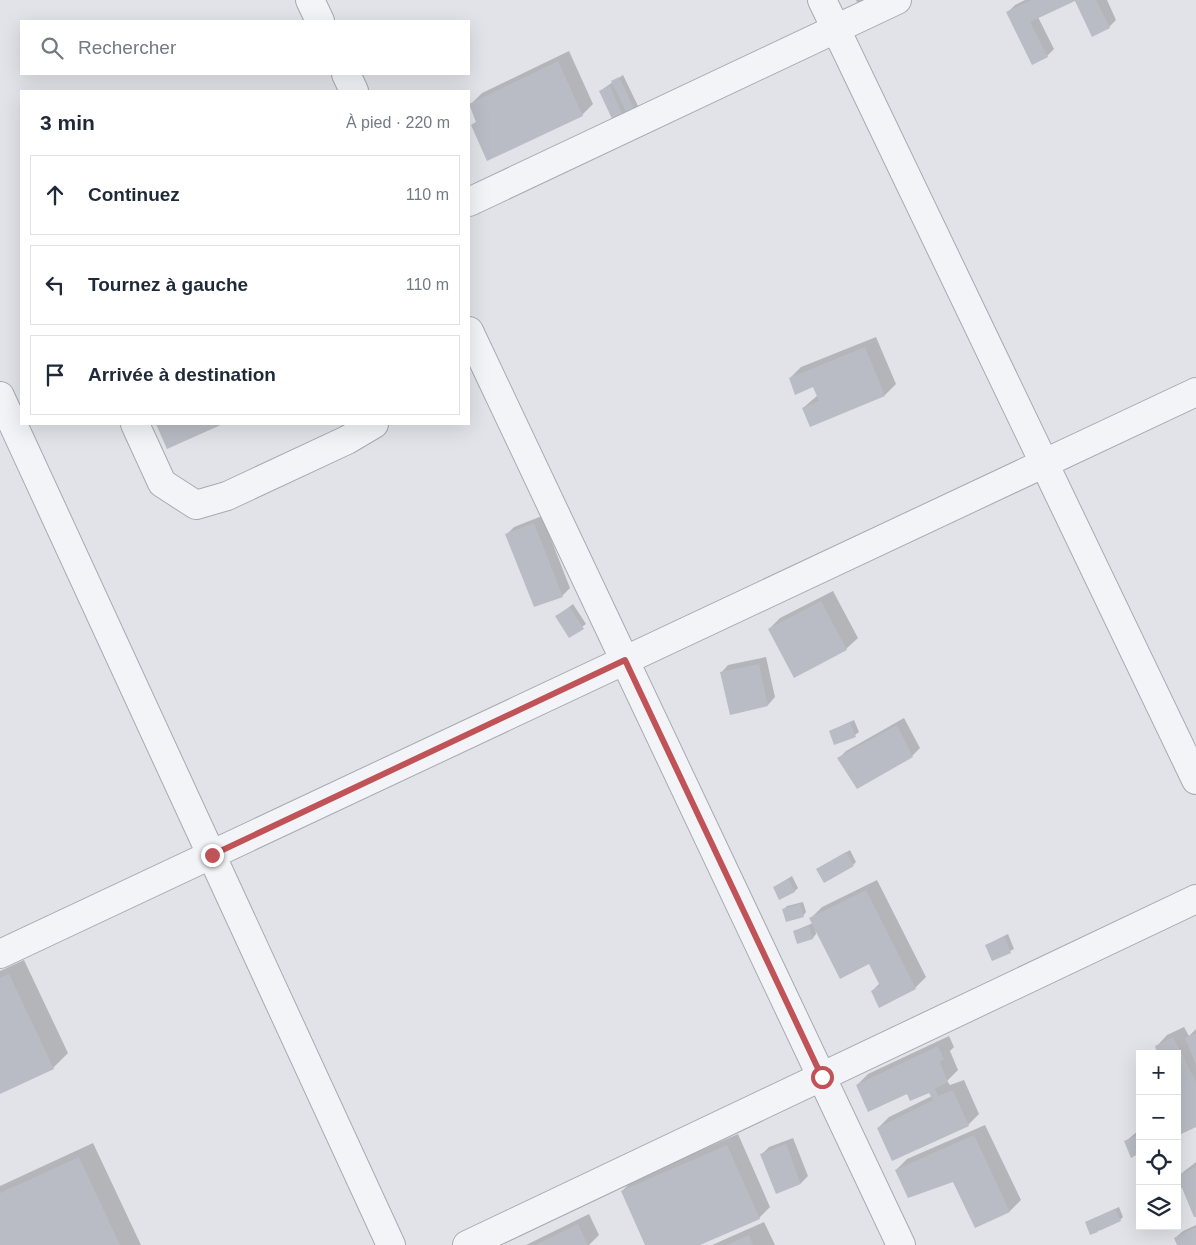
<!DOCTYPE html>
<html lang="fr">
<meta charset="utf-8">
<style>
:root{--surface:#fff;--page:#f2f2f3;--text:#1f2937;--muted:#747a83;--line:#e0e1e3}
body{margin:0;font-family:Helvetica,sans-serif;background:var(--page);color:var(--text)}
.controls{position:absolute;right:15px;bottom:15px;display:grid;overflow:hidden;border-radius:0px;box-shadow:0 5px 20px #0002}
.controls button{width:45px;height:45px;display:grid;place-items:center;padding:0;border:0;border-bottom:1px solid var(--line);background:var(--surface);color:var(--text);font:25px sans-serif}
.stop{position:absolute;width:15px;height:15px;margin:-11px;border:4px solid #c05357;border-radius:50%;background:#fff}
.stop.end{background:#c05357;border-color:#fff;box-shadow:0 1px 5px #0008}
.list{margin:0;padding:0;list-style:none}
h2{display:flex;justify-content:space-between;align-items:center;height:65px;margin:0;padding:0 20px;font-size:21px}
h2 small{font-size:16px;font-weight:400;color:var(--muted)}
.list li{display:grid;grid-template-columns:32px 1fr auto;gap:15px;align-items:center;box-sizing:border-box;height:80px;margin:0 10px 10px;padding:0 10px;border:1px solid var(--line);border-radius:0px}
.list b{display:block;font-size:19px;white-space:nowrap}
.list em{font-size:16px;font-style:normal;color:var(--muted)}
.icon{flex:none;width:28px;height:28px;fill:none;stroke:currentColor;stroke-width:2;stroke-linecap:round;stroke-linejoin:round}
.map{position:relative;flex:none;width:1196px;height:1245px;overflow:hidden}
.search{position:absolute;background:var(--surface);box-shadow:0 5px 20px #0002;left:20px;top:20px;width:450px;height:55px;display:flex;align-items:center;gap:12px;box-sizing:border-box;padding:0 18px;border-radius:0px;color:var(--muted);font-size:19px}
.panel{position:absolute;background:var(--surface);box-shadow:0 5px 20px #0002;left:20px;top:90px;width:450px;height:335px;border-radius:0px}
.map>svg:first-child{display:block}
.shadow{fill:#0003}
.building{fill:#b9bcc4}
.lines{fill:none;stroke-linecap:round;stroke-linejoin:round}
.minor-casing{stroke:#a7aab2;stroke-width:30}
.minor{stroke:#f3f4f7;stroke-width:28}
.route{stroke:#c05357;stroke-width:6}
</style>
<div class="map">
<svg width="1196" height="1245" viewBox="0 0 1196 1245">
<rect width="100%" height="100%" fill="#e1e3e8"/>
<path class="shadow" d="M856,0h21l-17,8z
M1025,0h49l-36,17 16,32 -7,7 -39,-44 7,-7z
M1075,0h32l9,20 -7,7z
M569,51l24,53 -11,11 -109,10 4,-4 -6,-17 11,-11z
M623,75l16,33 -15,9 -24,-26z
M876,337l20,47 -11,11 -82,13 15,-13 -4,-9 -24,-8 11,-11z
M157,424h63l-52,23z
M542,516l28,72 -8,8 -55,-62 7,-7z
M833,591l25,47 -12,11 -77,-20 11,-11z
M573,604l13,20 -17,12 -12,-20z
M766,657l9,40 -7,8 -47,-32 7,-8z
M904,718l16,30 -8,8 -73,2 7,-7z
M854,720l5,12 -4,3 -25,-4z
M850,850l6,12 -3,3 -35,4z
M792,876l6,12 -3,3 -21,-4z
M877,880l49,97 -11,11 -43,3 8,-8 -10,-20 -55,-37 1,8 -3,4 -19,-7 19,-8 -2,-5 11,-11z
M803,902l3,10 -3,4 -20,-6 4,-4z
M1008,934l6,15 -22,11 -6,-15z
M24,960l44,93 -15,15 -53,25v-122z
M1184,1027l5,9 7,-7v96l-19,-71 -21,-7 11,-12z
M949,1036l5,11 -4,4 8,19 -11,11 3,4 14,-5 15,34 -11,11 -90,3 11,-11 43,-21 -2,-4h-23l-50,-7 11,-11z
M985,1125l36,75 -11,11 -35,15 -22,-45 -57,-11 11,-11z
M1140,1129v23l-15,-10z
M738,1134l32,73 -11,11 -62,27h-51l-24,-54 11,-11z
M793,1138l15,38 -7,7 -24,9 -15,-38 7,-7z
M93,1143l48,102h-141v-59z
M1196,1162v53l-13,-28 -6,4 1,-15z
M1119,1207l4,10 -3,3 -23,11 -11,-9z
M589,1214l10,21 -10,10h-63z
M764,1222l11,23h-63z
M1196,1225v20h-18l-3,-7 8,-7z"/>
<path class="building" d="M1031,0h65l14,28 -18,9 -17,-36 -45,21 18,35 -16,8 -26,-53z
M558,61l25,55 -96,45 -16,-36 5,-3 -7,-18z
M619,77l17,35 -8,4 -17,-35z
M610,86l14,32 -10,5 -15,-32z
M865,347l20,49 -75,31 -8,-19 17,-7 -6,-14 -18,8 -6,-17z
M156,424h67l-56,25z
M534,523l29,74 -29,10 -29,-73z
M821,601l26,49 -53,28 -26,-49z
M570,607l14,22 -15,9 -14,-22z
M759,664l9,42 -38,9 -10,-43z
M850,722l6,15 -22,8 -5,-14z
M897,725l16,32 -56,32 -20,-31z
M846,852l8,14 -30,17 -8,-14z
M789,879l6,13 -16,8 -6,-13z
M866,890l50,99 -37,19 -8,-17 9,-5 -11,-22 -29,15 -31,-61z
M800,904l4,13 -18,5 -4,-13z
M809,926l4,13 -16,5 -4,-13z
M1005,937l6,16 -19,8 -7,-16z
M9,974l45,95 -54,25v-116z
M1196,1033v32l-11,-27z
M1173,1037l23,45v45l-19,9v-82h-20l-2,-8z
M938,1046l6,13 -4,3 8,20 -13,7 3,7 15,-6 16,36 -77,35 -15,-33 56,-28 -4,-7 -19,8 -3,-7 -39,18 -12,-27z
M1140,1134v19l-9,5 -7,-17z
M974,1135l36,77 -35,16 -22,-46 -45,16 -13,-28z
M786,1144l15,40 -25,10 -16,-40z
M727,1145l33,74 -60,26h-55l-24,-54z
M79,1157l41,88h-120v-52z
M1196,1167v50h-2l-17,-41z
M1115,1209l6,12 -22,10 -4,-8 3,9 -8,3 -5,-13z
M578,1224l10,21h-53z
M1196,1227v18h-19l-3,-7z
M749,1235l4,10h-26z"/>
<g class="lines">
<g class="minor-casing">
<path id="minor" d="M310,0l10,21
M822,0l374,780
M346,74l8,17
M469,202l428,-202
M469,331l432,914
M0,396l391,849
M135,424l27,59 34,22 31,-9 120,-56 27,-16
M0,954l1196,-562
M467,1245l729,-346"/>
</g>
<use href="#minor" class="minor"/>
</g>
<g class="lines">
<path class="route" d="M212,855l413,-195 197,417"/>
</g>
</svg>
<div class="controls">
<button>+</button>
<button>−</button>
<button><svg class="icon" aria-label="locate" viewBox="0 0 24 24"><circle cx="12" cy="12" r="6"/><path d="M12 2v4M12 18v4M2 12h4M18 12h4"/></svg></button>
<button><svg class="icon" aria-label="layers" viewBox="0 0 24 24"><path d="M12 4l9 5-9 5-9-5zM3 14l9 5 9-5"/></svg></button>
</div>
<div class="stop" style="left:822px;top:1077px"></div>
<div class="stop end" style="left:212px;top:855px"></div>
<div class="search"><svg class="icon" aria-label="search" viewBox="0 0 24 24"><circle cx="10" cy="10" r="6"/><path d="M15 15l6 6"/></svg>Rechercher</div>
<section class="panel">
<h2>3 min<small>À pied · 220 m</small></h2>
<ul class="list">
<li><svg class="icon" aria-label="ahead" viewBox="0 0 24 24"><path d="M12 20V5M6 11l6-6 6 6"/></svg><div><b>Continuez</b></div><em>110 m</em></li>
<li><svg class="icon" aria-label="left" viewBox="0 0 24 24"><path d="M17 20v-9H6M10 6l-5 5 5 5"/></svg><div><b>Tournez à gauche</b></div><em>110 m</em></li>
<li><svg class="icon" aria-label="arrive" viewBox="0 0 24 24"><path d="M6 21V4h12l-3 4 3 4H6"/></svg><div><b>Arrivée à destination</b></div></li>
</ul>
</section>
</div>
